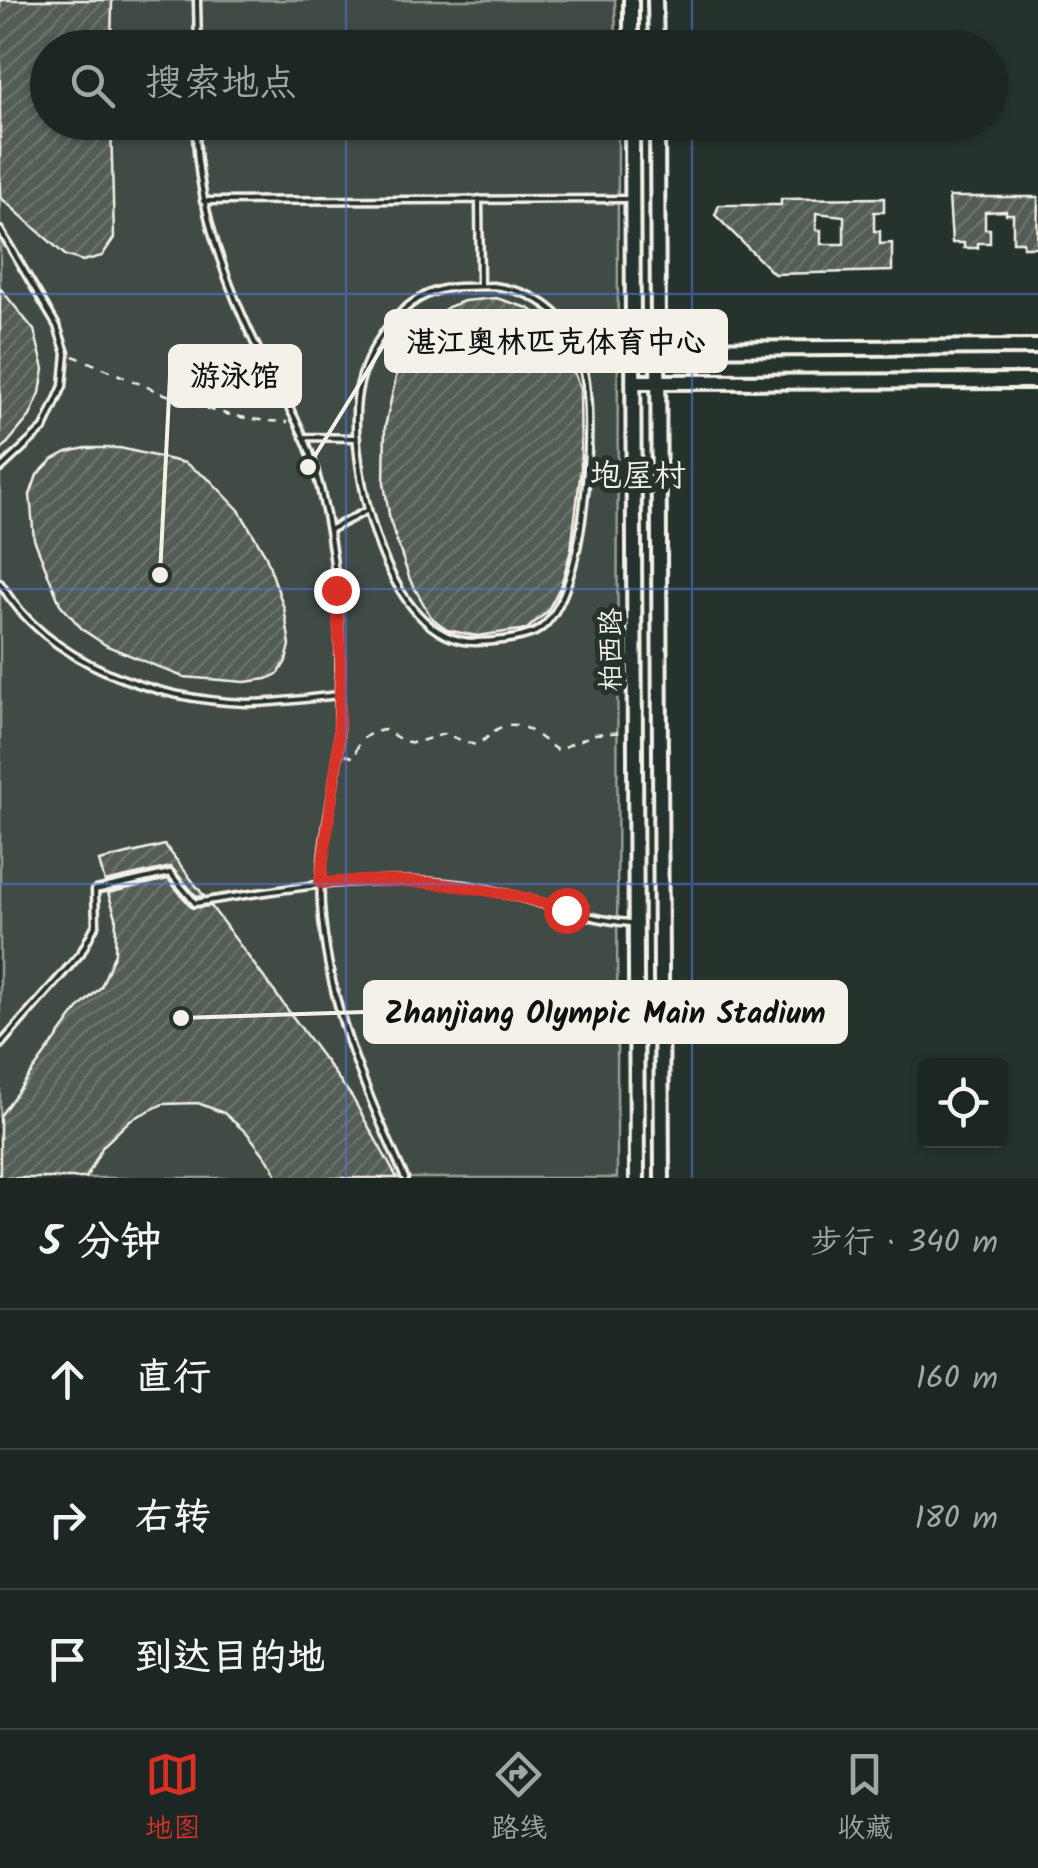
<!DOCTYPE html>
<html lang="zh">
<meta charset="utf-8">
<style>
:root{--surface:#1c2622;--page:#252e2a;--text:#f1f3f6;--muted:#a0a5a5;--line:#3a4340;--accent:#d93025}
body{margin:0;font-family:Kalam,"LXGW WenKai TC",sans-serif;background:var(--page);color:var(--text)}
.controls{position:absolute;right:30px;bottom:30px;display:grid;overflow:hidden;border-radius:10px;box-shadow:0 2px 8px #0004}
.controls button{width:90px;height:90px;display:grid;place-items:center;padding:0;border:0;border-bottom:2px solid var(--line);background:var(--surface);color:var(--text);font:50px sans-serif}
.stop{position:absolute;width:30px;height:30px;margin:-22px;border:8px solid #d93025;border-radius:50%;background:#fff}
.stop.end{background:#d93025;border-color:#fff;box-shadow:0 2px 10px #0008}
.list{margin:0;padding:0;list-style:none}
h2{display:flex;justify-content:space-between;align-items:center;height:130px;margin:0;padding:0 40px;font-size:42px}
h2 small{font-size:32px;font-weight:400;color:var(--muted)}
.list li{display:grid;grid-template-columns:65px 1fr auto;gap:30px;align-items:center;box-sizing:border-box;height:140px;padding:0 40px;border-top:2px solid var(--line)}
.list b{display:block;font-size:38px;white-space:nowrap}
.list em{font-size:32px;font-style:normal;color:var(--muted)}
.icon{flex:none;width:55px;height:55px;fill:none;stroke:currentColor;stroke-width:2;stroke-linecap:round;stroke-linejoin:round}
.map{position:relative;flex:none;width:1038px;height:1178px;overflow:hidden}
.search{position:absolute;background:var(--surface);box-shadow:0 2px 8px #0004;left:30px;right:30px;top:30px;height:110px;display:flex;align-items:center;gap:25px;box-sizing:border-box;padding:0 35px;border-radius:55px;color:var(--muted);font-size:38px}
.sheet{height:550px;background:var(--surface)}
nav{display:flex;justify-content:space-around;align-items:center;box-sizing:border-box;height:140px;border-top:2px solid var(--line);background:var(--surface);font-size:28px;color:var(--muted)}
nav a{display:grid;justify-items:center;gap:5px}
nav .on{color:var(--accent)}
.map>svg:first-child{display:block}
.garden{fill:#414b45;stroke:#9a9e96;stroke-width:2.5}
.building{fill:url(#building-hatch);stroke:#f4f1e8;stroke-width:2.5;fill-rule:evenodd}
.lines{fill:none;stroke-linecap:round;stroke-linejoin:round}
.lane-casing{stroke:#f4f1e8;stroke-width:11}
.secondary-casing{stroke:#f4f1e8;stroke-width:20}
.path{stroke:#f4f1e8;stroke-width:2.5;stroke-dasharray:8 8;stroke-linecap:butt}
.lane{stroke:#26332d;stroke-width:4}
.secondary{stroke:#26332d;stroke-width:12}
.route{stroke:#d93025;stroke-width:12}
.grid{fill:none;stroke:#5377dc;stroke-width:2.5;stroke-opacity:0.55}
.labels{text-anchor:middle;stroke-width:10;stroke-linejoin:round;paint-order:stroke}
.street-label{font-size:28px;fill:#f4f1e8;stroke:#26332d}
.quarter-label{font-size:32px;fill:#f4f1e8;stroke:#26332d}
.leader{fill:none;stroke:#f4f1e8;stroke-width:4}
.callout-dot{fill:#f4f1e8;stroke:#26332d;stroke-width:4}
.callout{fill:#f4f1e8;stroke:#f4f1e8;stroke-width:4}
.callout-label{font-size:30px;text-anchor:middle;font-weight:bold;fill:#111}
</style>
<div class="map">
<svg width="1038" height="1178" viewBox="0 0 1038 1178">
<defs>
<pattern id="building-hatch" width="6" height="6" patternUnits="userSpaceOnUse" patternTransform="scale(2.5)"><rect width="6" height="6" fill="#525c55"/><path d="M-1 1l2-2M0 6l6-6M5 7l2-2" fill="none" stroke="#6c746d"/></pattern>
</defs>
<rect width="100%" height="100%" fill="#26332d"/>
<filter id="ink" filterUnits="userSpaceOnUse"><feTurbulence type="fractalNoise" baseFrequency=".01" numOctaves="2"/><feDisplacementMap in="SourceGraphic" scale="20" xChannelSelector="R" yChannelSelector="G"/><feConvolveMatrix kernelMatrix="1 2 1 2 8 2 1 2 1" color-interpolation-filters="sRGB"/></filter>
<g filter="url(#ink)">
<path class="garden" d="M0,0h615l1,47 -568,1v74l570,1 -1,1055h-617z"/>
<path class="building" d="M0,0h112l-1,48h-63v74h63l3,116 -12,18 -19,5 -17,-5 -66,-59z
M949,197h89l-1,50h-14v-5h-10v-28h-7v-3l-21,1v17h5v14h-12v5h-14v-5h-12z
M884,198v14h-10v19h6v13l12,-1v28l-118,3 -59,-59 4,-10h62v-6zM816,213l28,3v28h-23v-14h-5z
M0,288l34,42 10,39 -4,24 -10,23 -30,36z
M496,298l32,10 18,12 13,17 21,51 1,81 -10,81 -10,35 -14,27 -20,17 -50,7 -30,-6 -16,-13 -21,-37 -20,-59 -6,-38 1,-56 15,-68 12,-25 36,-27 16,-6z
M86,448h34l65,15 25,17 29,30 27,46 18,52 6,37 -4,16 -7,12 -12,6 -22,3 -62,-5 -76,-31 -24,-16 -23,-26 -26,-65 -4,-44 7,-20 15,-15 15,-8z
M165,845l39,51 -7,1 -26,-30 -66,15 -6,-21z
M168,879l24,29 19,-2 141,191 45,81h-119l-6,-13 -24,-31 -24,-21 -26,-10 -35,1 -33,16 -27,26 -17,32h-86v-62l78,-107 23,-22 14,-34 1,-36 -8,-24z"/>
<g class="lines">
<g class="lane-casing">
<path id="lane" d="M197,0l1,48
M196,122c-1,82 31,166 67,238 17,33 40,67 50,102 22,75 29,155 26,232 -1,20 1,41 -1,61 -6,50 -20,99 -17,150 6,98 44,185 84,273
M479,199l1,85
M203,201l425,-2
M0,230l57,96 9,27 -3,33 -19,42 -44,41
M493,286c32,4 64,18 79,50 5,10 10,24 12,36 11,50 3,234 -49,260 -15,7 -43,10 -59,10 -90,1 -127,-173 -119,-243 5,-41 35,-92 76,-107 18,-7 40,-5 60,-6z
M303,437l54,1
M329,530l39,-20
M0,583c49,82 157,117 247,120 31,0 61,-5 92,-8
M0,1045l81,-92 15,-29 -1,-34 75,-17 25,30c91,-15 177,-30 269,-18 57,8 109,33 166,38"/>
</g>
<g class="secondary-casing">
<path id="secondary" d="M631,0v48
M655,0l1,48
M632,122l5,1056
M657,122l5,1056
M633,349l405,-2
M633,382l405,-1"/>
</g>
<path class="path" d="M73,356c73,28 133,64 215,66
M345,755l10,3c1,-18 13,-26 30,-28l18,11 11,2 30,-9 31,11c10,-4 13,-9 21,-15 24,-16 42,8 61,20l38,-16 30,-2"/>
<use href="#lane" class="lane"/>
<use href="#secondary" class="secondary"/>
</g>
</g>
<g class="lines" filter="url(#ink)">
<path class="route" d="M336,590l5,73 -3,90 -18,130c85,-7 165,1 246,27"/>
</g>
<path class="grid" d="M346,0v48M692,0v48M346,122v1056M692,122v1056M0,294h1038M0,589h1038M0,884h1038"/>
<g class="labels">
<g class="street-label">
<text transform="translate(610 650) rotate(-90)" y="10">柏西路</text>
</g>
<g class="quarter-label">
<text x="638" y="486">垉屋村</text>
</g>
</g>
<path class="leader" d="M308 467L386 341M160 575L170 376M181 1018L365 1012"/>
<g class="callout-dot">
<circle cx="308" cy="467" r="10"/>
<circle cx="160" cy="575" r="10"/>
<circle cx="181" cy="1018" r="10"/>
</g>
<g class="callout">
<rect x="386" y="311" width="340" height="60" rx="10"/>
<rect x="170" y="346" width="130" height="60" rx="10"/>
<rect x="365" y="982" width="481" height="60" rx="10"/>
</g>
<g class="callout-label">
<text x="556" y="352">湛江奥林匹克体育中心</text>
<text x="235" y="386">游泳馆</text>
<text x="605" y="1023">Zhanjiang Olympic Main Stadium</text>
</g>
</svg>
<div class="controls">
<button><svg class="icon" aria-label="locate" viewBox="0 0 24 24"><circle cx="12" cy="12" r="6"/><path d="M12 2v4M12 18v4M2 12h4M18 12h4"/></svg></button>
</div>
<div class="stop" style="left:566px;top:910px"></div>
<div class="stop end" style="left:336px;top:590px"></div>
<div class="search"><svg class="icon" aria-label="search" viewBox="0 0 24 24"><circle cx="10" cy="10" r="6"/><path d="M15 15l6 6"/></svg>搜索地点</div>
</div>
<section class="sheet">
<h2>5 分钟<small>步行 · 340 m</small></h2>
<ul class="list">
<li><svg class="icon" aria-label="ahead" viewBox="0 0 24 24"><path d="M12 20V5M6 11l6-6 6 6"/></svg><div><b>直行</b></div><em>160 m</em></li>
<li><svg class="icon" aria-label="right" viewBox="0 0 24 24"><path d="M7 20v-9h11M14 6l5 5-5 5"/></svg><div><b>右转</b></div><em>180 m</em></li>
<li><svg class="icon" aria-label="arrive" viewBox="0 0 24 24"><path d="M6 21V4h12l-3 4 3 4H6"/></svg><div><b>到达目的地</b></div></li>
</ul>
</section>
<nav>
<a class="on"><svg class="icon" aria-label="map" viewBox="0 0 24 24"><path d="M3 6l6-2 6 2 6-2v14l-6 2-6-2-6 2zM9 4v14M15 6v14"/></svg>地图</a>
<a><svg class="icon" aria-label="directions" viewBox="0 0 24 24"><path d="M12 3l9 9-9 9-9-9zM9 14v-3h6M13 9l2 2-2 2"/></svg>路线</a>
<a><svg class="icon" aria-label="saved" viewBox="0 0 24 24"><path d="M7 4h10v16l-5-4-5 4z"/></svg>收藏</a>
</nav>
